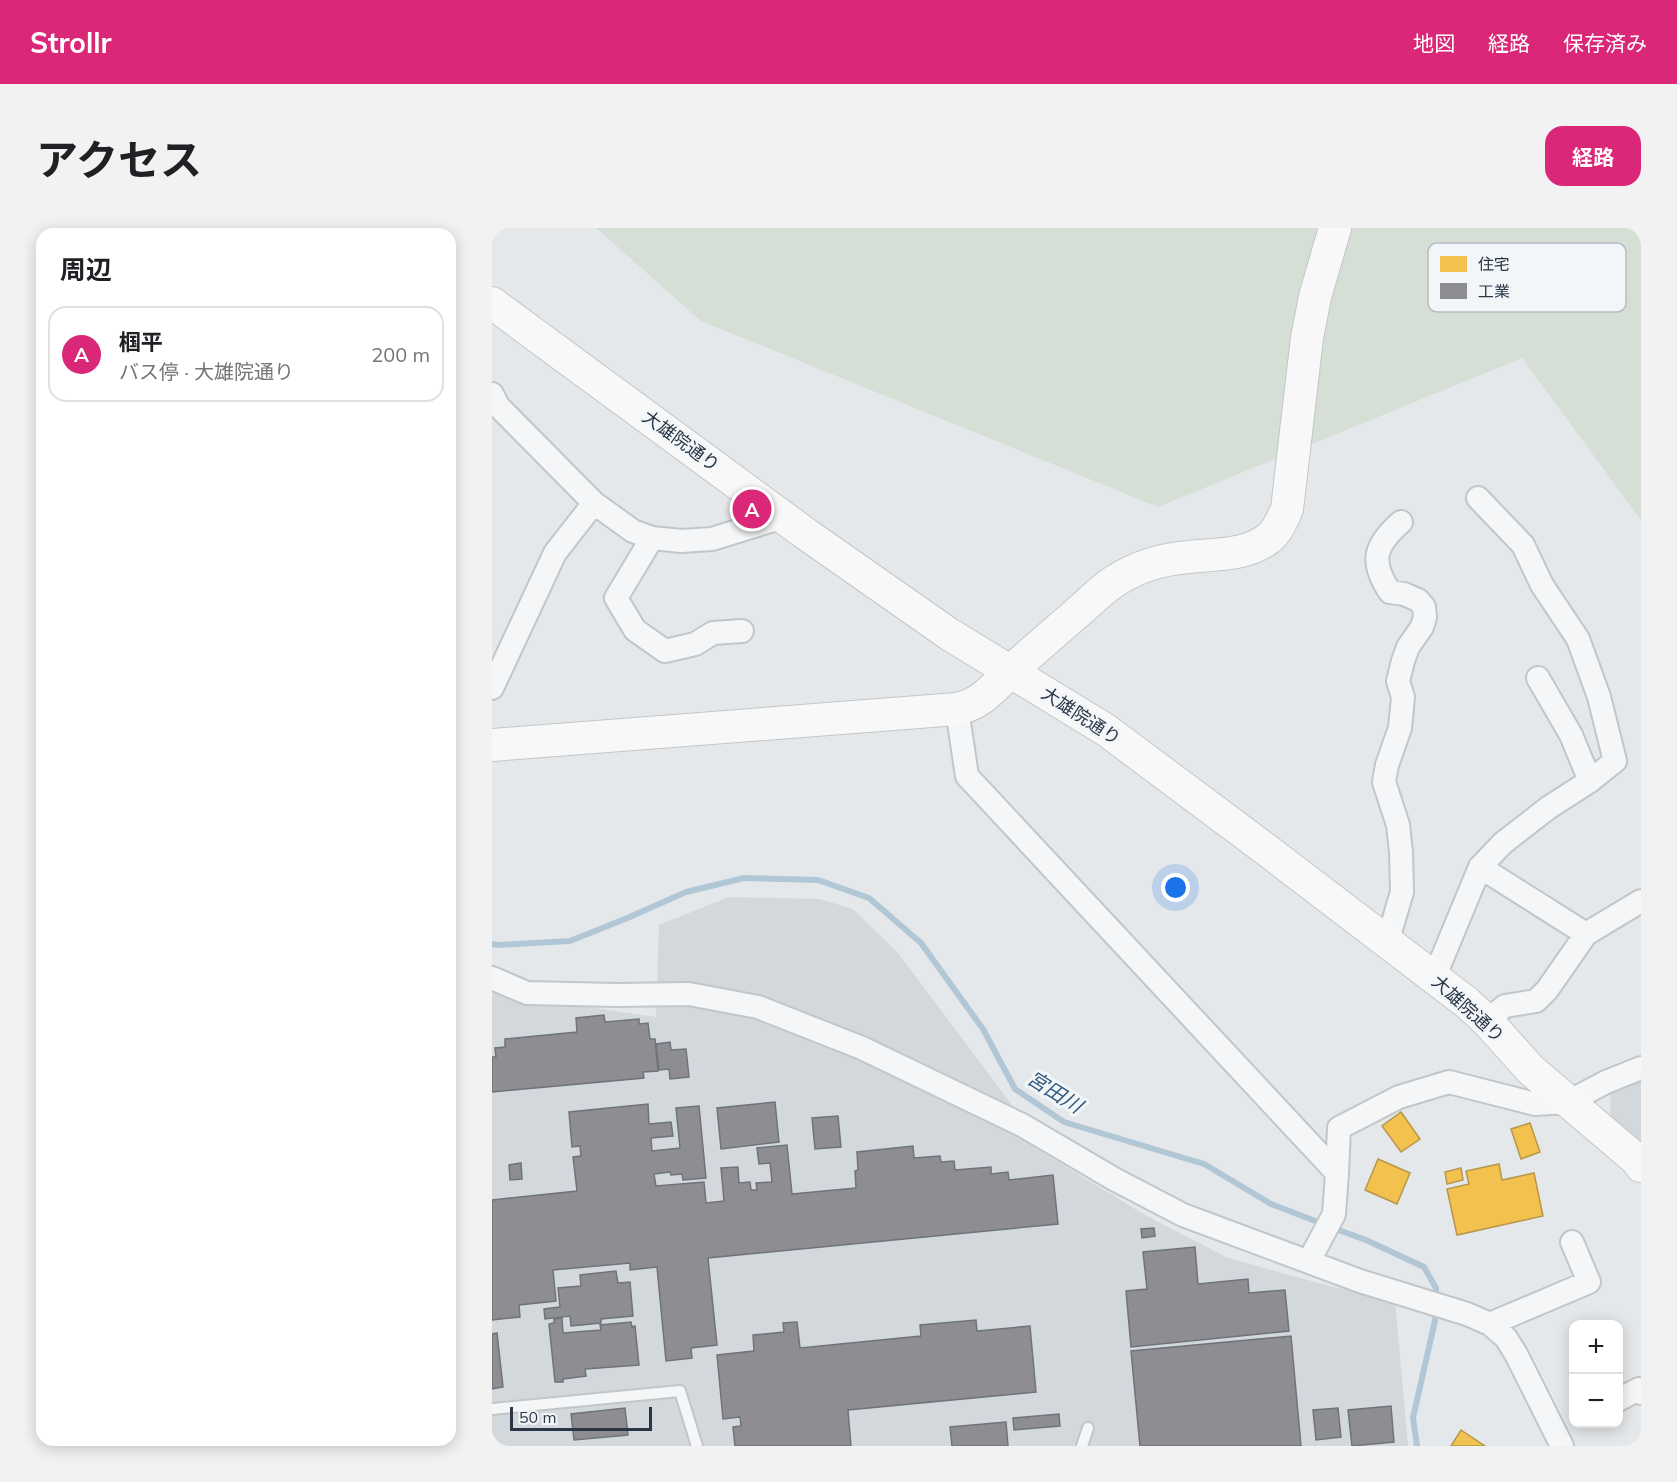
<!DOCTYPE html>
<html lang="ja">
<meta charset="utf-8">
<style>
:root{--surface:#fff;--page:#f2f2f2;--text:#202124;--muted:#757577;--line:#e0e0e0;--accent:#db2777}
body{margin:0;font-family:Mulish,"Noto Sans JP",sans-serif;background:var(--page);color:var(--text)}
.controls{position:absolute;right:18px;bottom:18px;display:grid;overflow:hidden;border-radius:12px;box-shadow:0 3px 15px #0003}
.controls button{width:54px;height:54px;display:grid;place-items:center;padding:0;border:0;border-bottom:2px solid var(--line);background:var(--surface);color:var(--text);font:30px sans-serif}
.scale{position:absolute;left:18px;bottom:15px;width:142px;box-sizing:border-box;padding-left:6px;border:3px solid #2a3646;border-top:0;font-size:16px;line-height:21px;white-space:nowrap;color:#2a3646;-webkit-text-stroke:4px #f3f6f9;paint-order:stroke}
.you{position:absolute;left:684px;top:660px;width:21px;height:21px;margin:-15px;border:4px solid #fff;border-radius:50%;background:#1a73e8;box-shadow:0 0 0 9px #1a73e833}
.badge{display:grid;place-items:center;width:39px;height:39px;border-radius:50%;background:var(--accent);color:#fff;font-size:20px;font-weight:700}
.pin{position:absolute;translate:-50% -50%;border:3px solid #fff;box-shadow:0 2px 6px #0006}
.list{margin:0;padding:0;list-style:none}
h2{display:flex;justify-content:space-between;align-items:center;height:78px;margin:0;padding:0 24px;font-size:26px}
h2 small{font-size:20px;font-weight:400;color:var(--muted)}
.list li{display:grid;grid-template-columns:39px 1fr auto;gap:18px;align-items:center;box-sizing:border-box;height:96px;margin:0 12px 12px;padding:0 12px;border:2px solid var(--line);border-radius:18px}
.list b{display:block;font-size:22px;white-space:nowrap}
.list p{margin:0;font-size:20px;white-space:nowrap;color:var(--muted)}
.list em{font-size:20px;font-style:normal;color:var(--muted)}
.map{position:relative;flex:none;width:1149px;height:1218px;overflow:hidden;border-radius:18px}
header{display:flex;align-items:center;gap:36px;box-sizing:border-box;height:84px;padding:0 30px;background:var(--accent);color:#fff}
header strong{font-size:28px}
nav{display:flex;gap:33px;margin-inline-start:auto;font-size:21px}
.intro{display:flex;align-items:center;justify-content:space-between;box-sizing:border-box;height:144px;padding:0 36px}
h1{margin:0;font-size:42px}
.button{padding:15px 27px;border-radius:18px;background:var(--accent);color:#fff;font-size:21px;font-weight:700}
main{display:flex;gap:36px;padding:0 36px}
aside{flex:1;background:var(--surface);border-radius:18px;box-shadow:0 3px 15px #0003}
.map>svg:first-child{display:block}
.built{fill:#d3d8dd}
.green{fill:#d6dfd5}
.homes{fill:#f2c14e;stroke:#b6974c;stroke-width:1.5}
.industry{fill:#8d8d92;stroke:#6f737b;stroke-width:1.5}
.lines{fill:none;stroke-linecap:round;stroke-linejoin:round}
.stream{stroke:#b2c7d6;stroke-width:6}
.lane-casing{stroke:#c3c6c8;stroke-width:14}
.street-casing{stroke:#c3c6c8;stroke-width:26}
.secondary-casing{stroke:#c3c6c8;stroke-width:34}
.lane{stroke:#f5f6f7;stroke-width:10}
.street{stroke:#f5f6f7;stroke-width:22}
.secondary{stroke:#f8f8f8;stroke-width:32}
.labels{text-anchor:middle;stroke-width:6;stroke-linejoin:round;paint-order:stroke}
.street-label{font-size:18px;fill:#2a3646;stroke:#f3f6f9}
.water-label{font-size:20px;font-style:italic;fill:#31597d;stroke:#f3f6f9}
.key{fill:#f3f6f9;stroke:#b7bcc3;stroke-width:1.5}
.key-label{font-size:16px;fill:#2a3646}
</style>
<header>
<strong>Strollr</strong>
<nav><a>地図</a><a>経路</a><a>保存済み</a></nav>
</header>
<div class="intro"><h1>アクセス</h1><a class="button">経路</a></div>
<main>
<aside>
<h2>周辺<small></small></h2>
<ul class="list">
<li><span class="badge">A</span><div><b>椢平</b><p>バス停 · 大雄院通り</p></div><em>200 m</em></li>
</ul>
</aside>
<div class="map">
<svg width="1149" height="1218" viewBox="0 0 1149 1218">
<rect width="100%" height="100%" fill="#e5e8ea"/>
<path class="built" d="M237,669l91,2 33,10 45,44 114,152 -8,24 141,86 83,43 105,29 62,13 13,146h-916v-453l164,24 3,-92z
M1149,852v71l-31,-31 1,-32z"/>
<path class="green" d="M104,0h1045v292l-119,-162 -364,149 -457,-186z"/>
<path class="homes" d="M909,884l19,27 -19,13 -19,-26z
M1038,895l10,29 -19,7 -10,-30z
M886,931l32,14 -13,31 -32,-14z
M1007,936l3,16 32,-7 9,43 -86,19 -10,-46 22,-5 -3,-13z
M969,940l2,12 -16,4 -2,-12z
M969,1202l24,16h-34z"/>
<path class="industry" d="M112,787l1,7 34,-3v5l9,-1 2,16h5l3,32 -15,1 1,6 -152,14v-35h4l-1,-9 10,-1v-8l72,-7 -1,-14z
M178,814l1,8 15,-1 3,28 -19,2 -1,-10 -10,1 -3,-26z
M283,874l4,40 -58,7 -4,-41z
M156,876l1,20 22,-2 2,14 -22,2 1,13 28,-3 -4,-40 23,-2 7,72 -23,2 -1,-6 -11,1 -1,-3 -16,2 2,12 48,-4 2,21 18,-2 -3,-33 17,-1 1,16 11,-1 1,8h6l-1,-7 16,-1 -2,-19 -11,1 -2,-16 30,-3 5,49 64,-6 -1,-17 3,-1 -1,-18 56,-6 1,12 26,-2 1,6 13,-1 1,9 36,-3v7l17,-2 1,8 44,-5 5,49 -350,34 9,87 -26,3 1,10 -26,3 -9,-94 -27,3v-7l-77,7 3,31 -37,4 1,12 -28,3v-120l85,-9 -4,-34 8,-1 -1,-10 -8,1 -3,-35z
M346,888l3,31 -26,2 -3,-31z
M29,935l1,16 -12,1 -1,-15z
M662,1000l1,8 -13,2 -1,-9z
M703,1019l3,37 50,-5 1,14 36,-3 4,41 -158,16 -5,-56 21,-2 -4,-37z
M124,1043l2,12 12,-1 3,34 -32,3v4l-30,3 -1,-10 -25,3 -1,-10 16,-2 -2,-19 23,-2 -1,-11z
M70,1090l1,15 38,-3 -1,-5 31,-3 1,5 3,-1 4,39 -54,4 1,7 -23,3v3h-8l-6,-58 5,-1v-4z
M484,1092l1,11 53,-5 6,66 -188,18 3,36h-116l-2,-19 8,-1 -1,-9 -17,2 -6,-64 37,-4 -1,-16 31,-3 -1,-9 14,-1 3,26 121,-12 -1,-11z
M5,1105l6,54 -11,2v-55z
M799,1108l10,110h-161l-9,-95z
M899,1178l3,36 -42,4 -4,-36z
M133,1180l3,27 -54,5 -3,-26z
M846,1180l3,29 -25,3 -3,-30z
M567,1186l1,12 -46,4 -1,-12z
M514,1194l2,24h-56l-2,-19z"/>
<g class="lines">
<path class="stream" d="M0,716l5,1 73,-4 55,-22 61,-27 58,-14 74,2 51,18 52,45 62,86 32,60 49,33 140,42 67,40 52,20
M841,1000l33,12 58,27 12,21v11
M925,1218l-4,-28 23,-102v-7"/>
<g class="lane-casing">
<path id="lane" d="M0,1181l188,-18 17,55
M590,1218l6,-18"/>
</g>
<g class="street-casing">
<path id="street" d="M0,166l6,12 96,97 39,28 19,7 29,3 31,-2 71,-22
M160,310l-36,60 19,32 30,21 30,-7 18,-11 29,-2
M1046,450l33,57 19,46
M0,460l63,-135 39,-50
M465,481l10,67 370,397 -3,41 -25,47
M988,639l106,67
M895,715l15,-51 -1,-40 -3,-27 -14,-43 3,-17 13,-37 3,-31 -5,-16 5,-20 5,-14 14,-20 3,-10 -1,-10 -6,-7 -14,-6 -14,-2c-21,-31 -15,-47 11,-70
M0,750l35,15 90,2 72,-1 69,13 104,41 160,77 92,54 69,36 177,66 107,33 23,10 16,14 10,16 46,92
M942,750l46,-111 23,-24 45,-35 42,-27 25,-20 -16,-64 -21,-58 -36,-54 -19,-40 -45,-47
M995,793l18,-15 31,-5 11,-11 39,-56 55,-33
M845,945l2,-45 60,-31 50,-15 86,22 33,-2 38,-20 35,-14
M998,1096l99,-42 -17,-40
M1126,1172l21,-11 2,4"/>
</g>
<g class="secondary-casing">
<path id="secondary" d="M0,75l314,231 143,100 157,96 162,121 198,151 21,19 44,49 106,90 4,6
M0,517l465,-36c25,-5 37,-22 55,-39 21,-19 43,-38 65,-57 12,-10 25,-24 38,-32 23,-15 47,-22 74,-24 26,-3 56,-1 79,-18 10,-8 14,-19 19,-30l20,-171 8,-41 20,-69"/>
</g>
<use href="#lane" class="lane"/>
<use href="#street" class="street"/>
<use href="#secondary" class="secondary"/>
</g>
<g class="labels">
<g class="street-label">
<text transform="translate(189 213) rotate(36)" y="6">大雄院通り</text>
<text transform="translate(589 488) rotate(33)" y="6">大雄院通り</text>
<text transform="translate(976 781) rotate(42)" y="6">大雄院通り</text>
</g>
<g class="water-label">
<text transform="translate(563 864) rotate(32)" y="7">宮田川</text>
</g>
</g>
<rect x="936" y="15" width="198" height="69" rx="9" class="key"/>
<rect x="948" y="28" width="27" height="16" fill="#f2c14e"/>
<rect x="948" y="55" width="27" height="16" fill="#8d8d92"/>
<g class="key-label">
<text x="986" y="42">住宅</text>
<text x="986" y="69">工業</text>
</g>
</svg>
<div class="controls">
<button>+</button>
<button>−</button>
</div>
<div class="scale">50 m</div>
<div class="you"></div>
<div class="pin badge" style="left:260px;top:281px">A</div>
</div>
</main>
